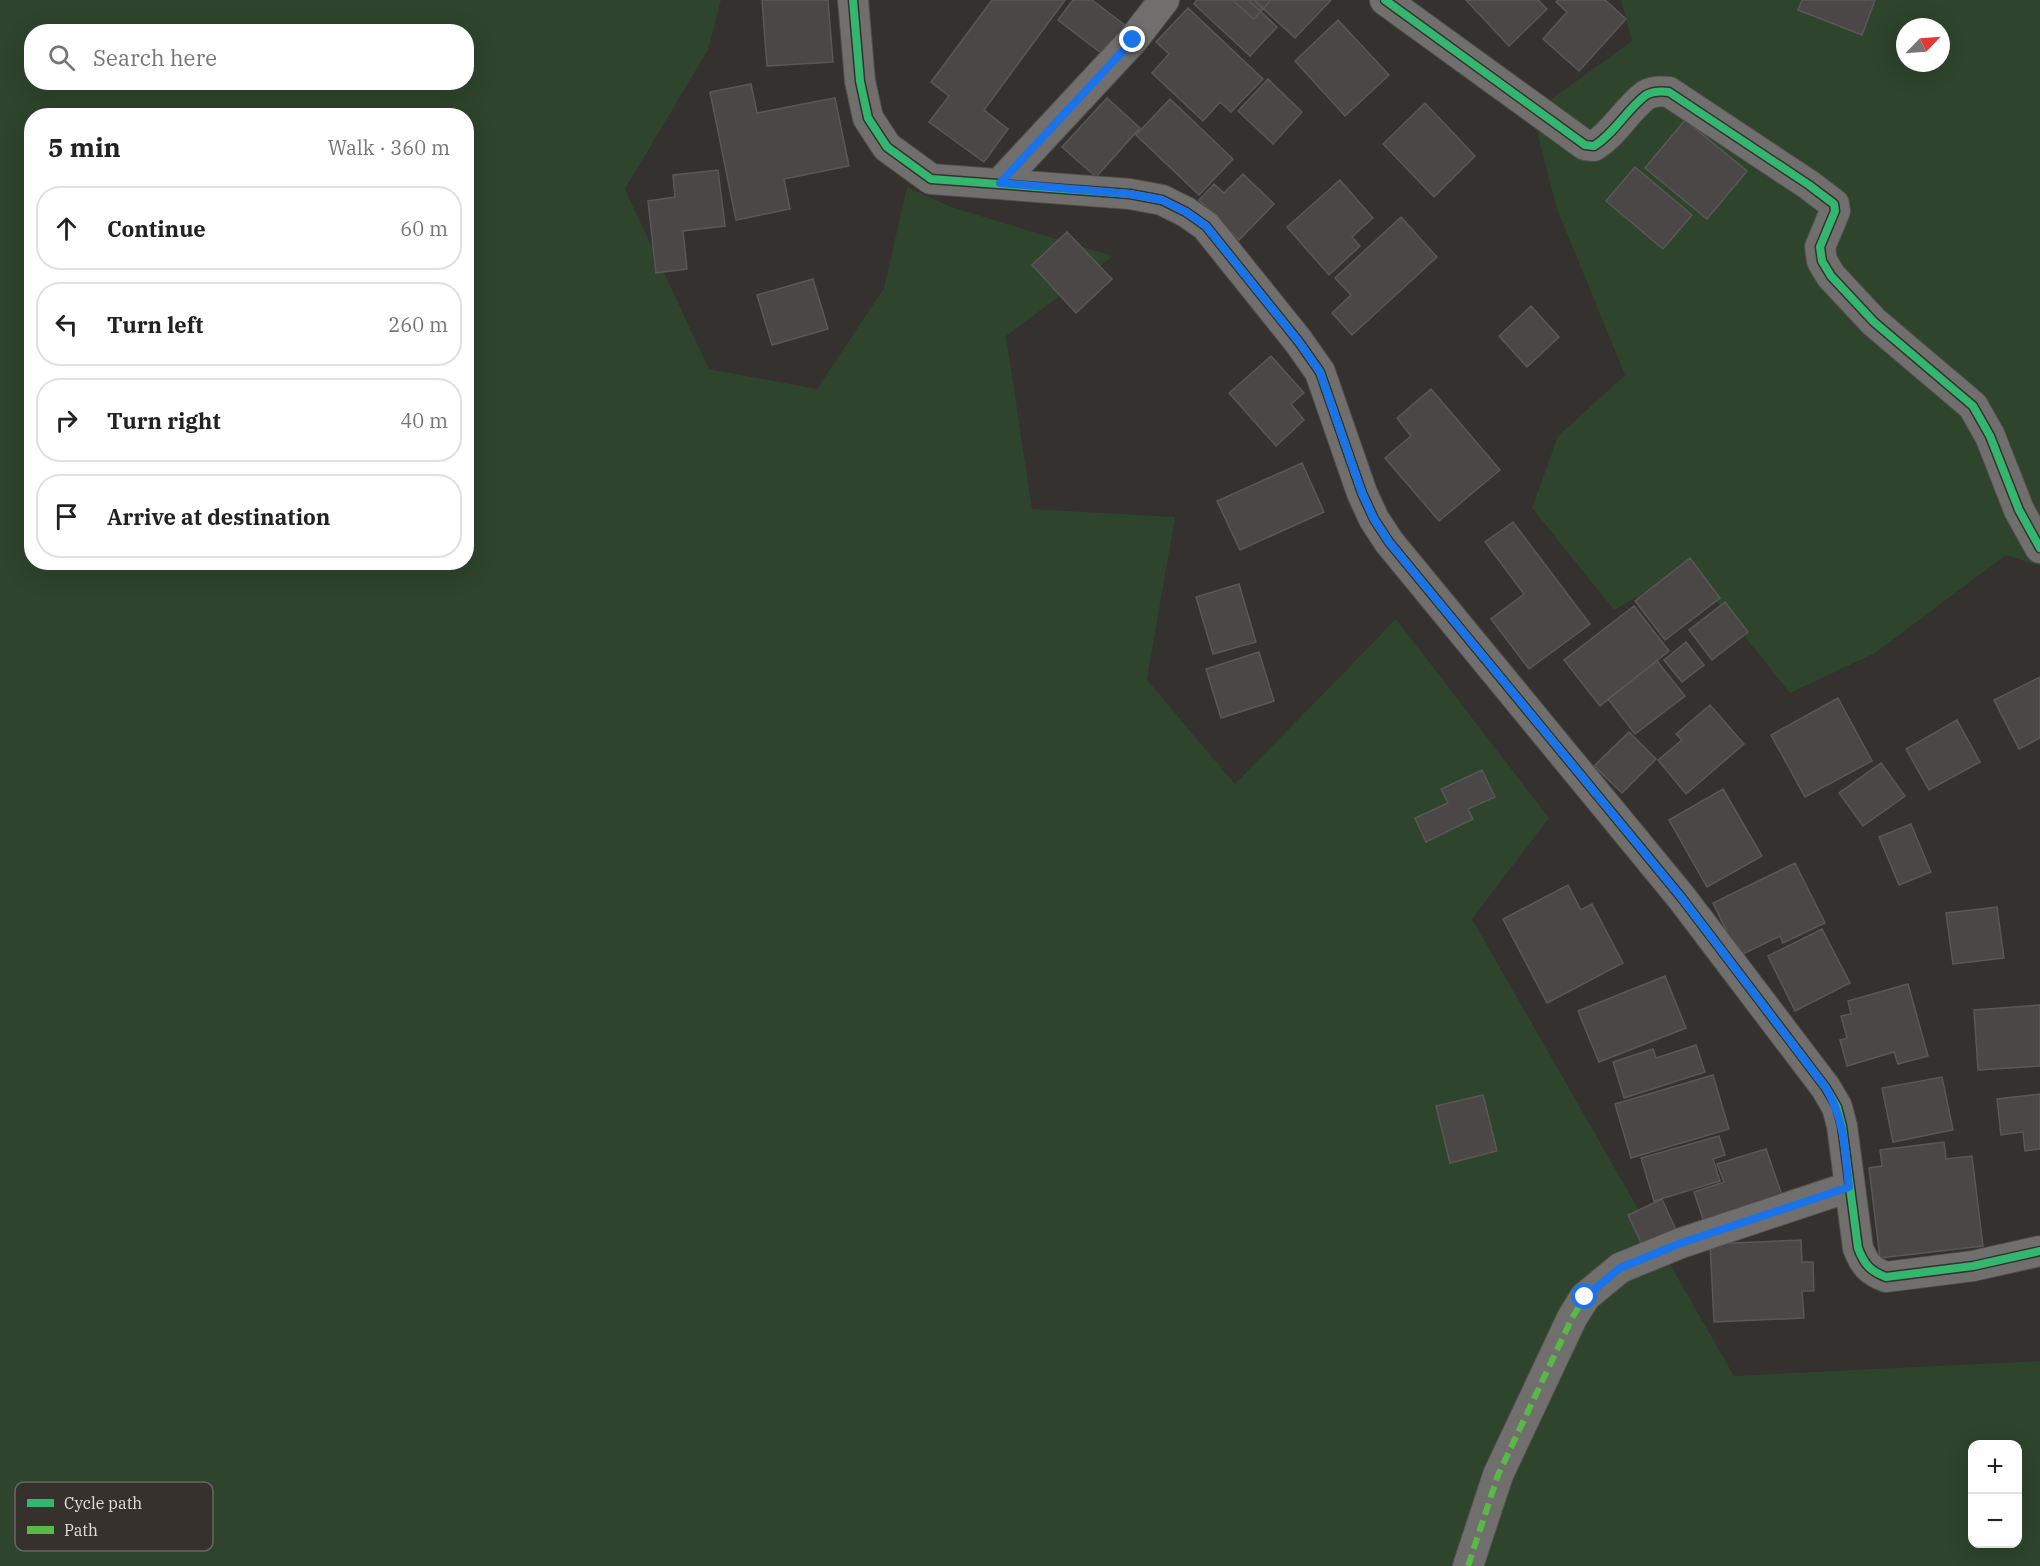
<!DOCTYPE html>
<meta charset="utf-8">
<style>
:root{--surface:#fff;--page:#f2f2f2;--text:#222;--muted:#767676;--line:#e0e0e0}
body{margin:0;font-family:"IBM Plex Serif",serif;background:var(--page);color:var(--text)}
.controls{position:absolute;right:18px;bottom:18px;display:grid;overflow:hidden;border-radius:12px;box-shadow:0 6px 24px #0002}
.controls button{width:54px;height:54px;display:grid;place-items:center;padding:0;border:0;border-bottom:2px solid var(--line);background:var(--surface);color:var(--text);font:30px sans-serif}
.compass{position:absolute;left:1896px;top:18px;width:54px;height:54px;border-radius:50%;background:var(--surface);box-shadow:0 6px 24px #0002;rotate:65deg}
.stop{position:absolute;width:18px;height:18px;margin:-14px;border:4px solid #1a73e8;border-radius:50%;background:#fff}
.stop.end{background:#1a73e8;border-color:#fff;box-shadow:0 2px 6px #0008}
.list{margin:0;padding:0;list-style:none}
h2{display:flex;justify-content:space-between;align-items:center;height:78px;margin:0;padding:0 24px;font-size:26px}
h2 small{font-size:20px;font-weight:400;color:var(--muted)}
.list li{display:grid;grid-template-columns:39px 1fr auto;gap:18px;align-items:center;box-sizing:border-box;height:84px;margin:0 12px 12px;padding:0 12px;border:2px solid var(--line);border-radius:24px}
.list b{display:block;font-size:22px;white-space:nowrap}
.list em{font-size:20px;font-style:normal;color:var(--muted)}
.icon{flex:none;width:33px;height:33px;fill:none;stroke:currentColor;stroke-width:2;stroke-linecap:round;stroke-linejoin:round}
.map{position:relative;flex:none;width:2040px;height:1566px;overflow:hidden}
.search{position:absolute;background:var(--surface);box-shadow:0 6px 24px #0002;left:24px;top:24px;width:450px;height:66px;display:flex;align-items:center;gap:15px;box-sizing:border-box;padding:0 21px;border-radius:24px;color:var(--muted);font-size:22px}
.panel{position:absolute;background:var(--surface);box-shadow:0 6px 24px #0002;left:24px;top:108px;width:450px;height:462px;border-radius:24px}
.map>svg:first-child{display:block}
.green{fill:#2e442c;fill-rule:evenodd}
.building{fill:#4a4746;stroke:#5a5857;stroke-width:1.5}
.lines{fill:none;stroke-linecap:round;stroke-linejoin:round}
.minor-casing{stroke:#4f4d4a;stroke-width:32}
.minor{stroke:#716f6d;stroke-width:30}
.quiet{stroke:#58b947;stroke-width:6;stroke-dasharray:12 6;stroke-linecap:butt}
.cycleway-casing{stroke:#36312d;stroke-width:11}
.cycleway{stroke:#33b770;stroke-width:8}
.route{stroke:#1a73e8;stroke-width:8}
.key{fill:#36312d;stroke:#696561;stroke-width:1.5}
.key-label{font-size:16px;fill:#e0ddda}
</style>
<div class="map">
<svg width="2040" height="1566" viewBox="0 0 2040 1566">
<rect width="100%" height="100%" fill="#34312f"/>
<path class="green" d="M0,0h721l-13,50 -83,139 84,180 108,20 67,-101 23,-101 44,20 162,49 -107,80 26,173 143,8 -28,163 88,104 161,-165 153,199 -77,101 262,457 306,-15v205h-2040zM32,32h434v50h-434zM32,116h434v446h-434zM1972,1444h46v100h-46z
M1621,0h419v566l-34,-11 -131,98 -85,40 -101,-126 -75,43 -82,-102 26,-72 67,-61 -68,-166 -25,-96 100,-72zM1905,27h36v36h-36z"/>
<path class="building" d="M762,0h66l5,62 -66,4z
M992,0h73l-81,110 24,19 -24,33 -55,-40 20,-26 -18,-14z
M1073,0h19l39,30 -22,29 -51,-39z
M1197,0h51l29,27 -27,29 -56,-52z
M1232,0h39l-17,19z
M1254,0h77l-36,38z
M1466,0h72l9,9 -38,37z
M1558,0h47l21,19 -47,52 -36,-32 24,-27 -11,-10z
M1802,0h73l-13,35 -64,-25z
M1188,8l75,71 -32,33 -11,-10 -17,19 -51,-48 17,-19 -13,-12z
M1338,20l51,55 -44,41 -50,-55z
M1268,79l34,33 -29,32 -35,-33z
M751,84l6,29 78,-15 14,68 -65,13 6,30 -54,11 -26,-128z
M1107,98l33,30 -44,49 -34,-30z
M1170,99l63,60 -34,36 -63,-60z
M1425,103l50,53 -41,41 -51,-53z
M1685,120l62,51 -40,48 -62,-51z
M1635,167l57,48 -29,34 -57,-48z
M718,170l7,56 -42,5 4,38 -31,4 -8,-72 27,-4 -2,-22z
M1243,174l31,30 -35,36 -40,-40 15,-16 10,9z
M1340,180l33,38 -21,19 8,9 -31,29 -42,-48z
M1401,217l36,40 -85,78 -20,-22 19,-18 -16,-17z
M1067,232l45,47 -36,34 -44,-48z
M813,279l15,50 -56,16 -15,-50z
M1531,306l28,31 -32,30 -28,-31z
M1271,356l33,37 -13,11 13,16 -28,26 -47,-53z
M1431,389l69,81 -61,51 -54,-63 26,-22 -14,-18z
M1302,463l22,49 -84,38 -23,-49z
M1513,522l77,102 -61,45 -38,-50 33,-25 -39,-52z
M1690,558l30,40 -55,42 -30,-39z
M1239,584l17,58 -43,12 -17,-57z
M1725,602l23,30 -36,28 -23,-30z
M1634,606l35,45 -69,55 -36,-46z
M1686,642l18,23 -22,17 -18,-22z
M1259,652l15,49 -53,17 -15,-49z
M1657,661l28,35 -50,38 -27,-35z
M2040,677v61l-21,11 -25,-49z
M1838,698l34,63 -67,36 -34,-62z
M1710,705l34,39 -58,50 -28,-34 24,-20 -6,-6z
M1957,720l23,42 -51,28 -23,-41z
M1629,732l27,27 -34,34 -28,-27z
M1881,763l24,33 -42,30 -24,-33z
M1482,770l13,27 -27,12 5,10 -47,23 -11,-24 33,-15 -7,-14z
M1723,789l39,67 -55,31 -38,-67z
M1911,824l20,48 -32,13 -20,-48z
M1795,863l30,60 -42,20 -3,-7 -41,20 -26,-53z
M1568,885l13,25 11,-6 31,59 -76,40 -44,-84z
M1997,907l7,51 -51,6 -7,-51z
M1822,929l28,54 -55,28 -27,-55z
M1665,976l21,52 -87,34 -21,-51z
M1908,984l20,72 -30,8 -4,-12 -47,14 -7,-26 7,-2 -6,-22 10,-2 -3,-13z
M2040,1005v61l-62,4 -4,-60z
M1696,1045l9,27 -81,26 -11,-36 40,-13 3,9z
M1713,1075l16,54 -98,29 -16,-54z
M1942,1077l11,53 -60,12 -11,-54z
M2040,1094v55l-15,2 -2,-19 -22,3 -4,-36z
M1483,1095l14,56 -47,12 -14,-57z
M1719,1136l6,19 -12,4 7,22 -66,20 -13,-43z
M1944,1142l2,17 26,-3 11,90 -103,12 -11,-90 13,-2 -2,-16z
M1766,1149l16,46 -78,27 -10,-30 30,-10 -7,-18z
M1662,1199l16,35 -34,15 -16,-34z
M1801,1240l1,22h11l1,29h-12l2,27 -90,4 -4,-78z"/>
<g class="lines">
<g class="minor-casing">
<path id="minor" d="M853,0l7,81 8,37 19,29 44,32 199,15 32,6 24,12 20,14 93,116 21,30 42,121 12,26 15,23 292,355 145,191 11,19 5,19 16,122c6,16 12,23 28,29l87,-11 67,-15
M1385,0l200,145 9,1c21,-13 32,-36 52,-51 7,-4 15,-4 23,-3l140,93 25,19 1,7 -15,36 2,14 9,15 43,46 99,84 17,30 29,74 21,38
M1000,183l133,-143 31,-40
M1468,1566l30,-91 74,-157 13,-21 35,-29 61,-25 168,-56"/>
</g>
<use href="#minor" class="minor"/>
<path class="quiet" d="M1468,1566l30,-91 74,-157 13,-21 35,-29 61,-25 168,-56"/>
<g class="cycleway-casing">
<path id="cycleway" d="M853,0l7,81 8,37 19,29 44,32 199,15 32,6 24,12 20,14 93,116 21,30 42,121 12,26 15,23 292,355 145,191 11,19 5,19 16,122c6,16 12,23 28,29l87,-11 67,-15
M1385,0l200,145 9,1c21,-13 32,-36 52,-51 7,-4 15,-4 23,-3l140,93 25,19 1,7 -15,36 2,14 9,15 43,46 99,84 17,30 29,74 21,38"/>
</g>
<use href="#cycleway" class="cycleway"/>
</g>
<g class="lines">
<path class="route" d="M1133,40l-133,143 130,11 32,6 24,12 20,14 93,116 21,30 42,121 12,26 15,23 292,355 145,191c19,33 19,62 23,99l-168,56 -61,25 -35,29"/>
</g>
<rect x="15" y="1482" width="198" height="69" rx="9" class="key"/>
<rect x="27" y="1499" width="27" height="8" fill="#33b770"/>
<rect x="27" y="1526" width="27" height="8" fill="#58b947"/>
<g class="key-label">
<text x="64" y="1509">Cycle path</text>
<text x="64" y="1536">Path</text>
</g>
</svg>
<div class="controls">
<button>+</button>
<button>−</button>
</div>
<svg class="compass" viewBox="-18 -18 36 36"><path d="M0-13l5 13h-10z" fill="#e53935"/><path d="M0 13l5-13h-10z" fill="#767676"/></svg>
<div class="stop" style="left:1585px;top:1297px"></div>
<div class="stop end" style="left:1133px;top:40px"></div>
<div class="search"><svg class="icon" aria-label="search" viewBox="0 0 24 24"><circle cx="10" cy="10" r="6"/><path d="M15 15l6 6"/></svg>Search here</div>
<section class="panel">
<h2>5 min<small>Walk · 360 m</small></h2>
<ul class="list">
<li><svg class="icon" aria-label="ahead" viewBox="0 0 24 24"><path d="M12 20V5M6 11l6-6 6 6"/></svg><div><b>Continue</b></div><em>60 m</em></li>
<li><svg class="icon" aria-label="left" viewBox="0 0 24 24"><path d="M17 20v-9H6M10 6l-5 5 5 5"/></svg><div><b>Turn left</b></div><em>260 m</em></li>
<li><svg class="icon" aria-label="right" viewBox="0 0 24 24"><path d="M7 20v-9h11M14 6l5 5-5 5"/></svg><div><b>Turn right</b></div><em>40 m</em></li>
<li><svg class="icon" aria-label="arrive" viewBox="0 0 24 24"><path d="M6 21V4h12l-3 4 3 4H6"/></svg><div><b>Arrive at destination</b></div></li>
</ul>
</section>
</div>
